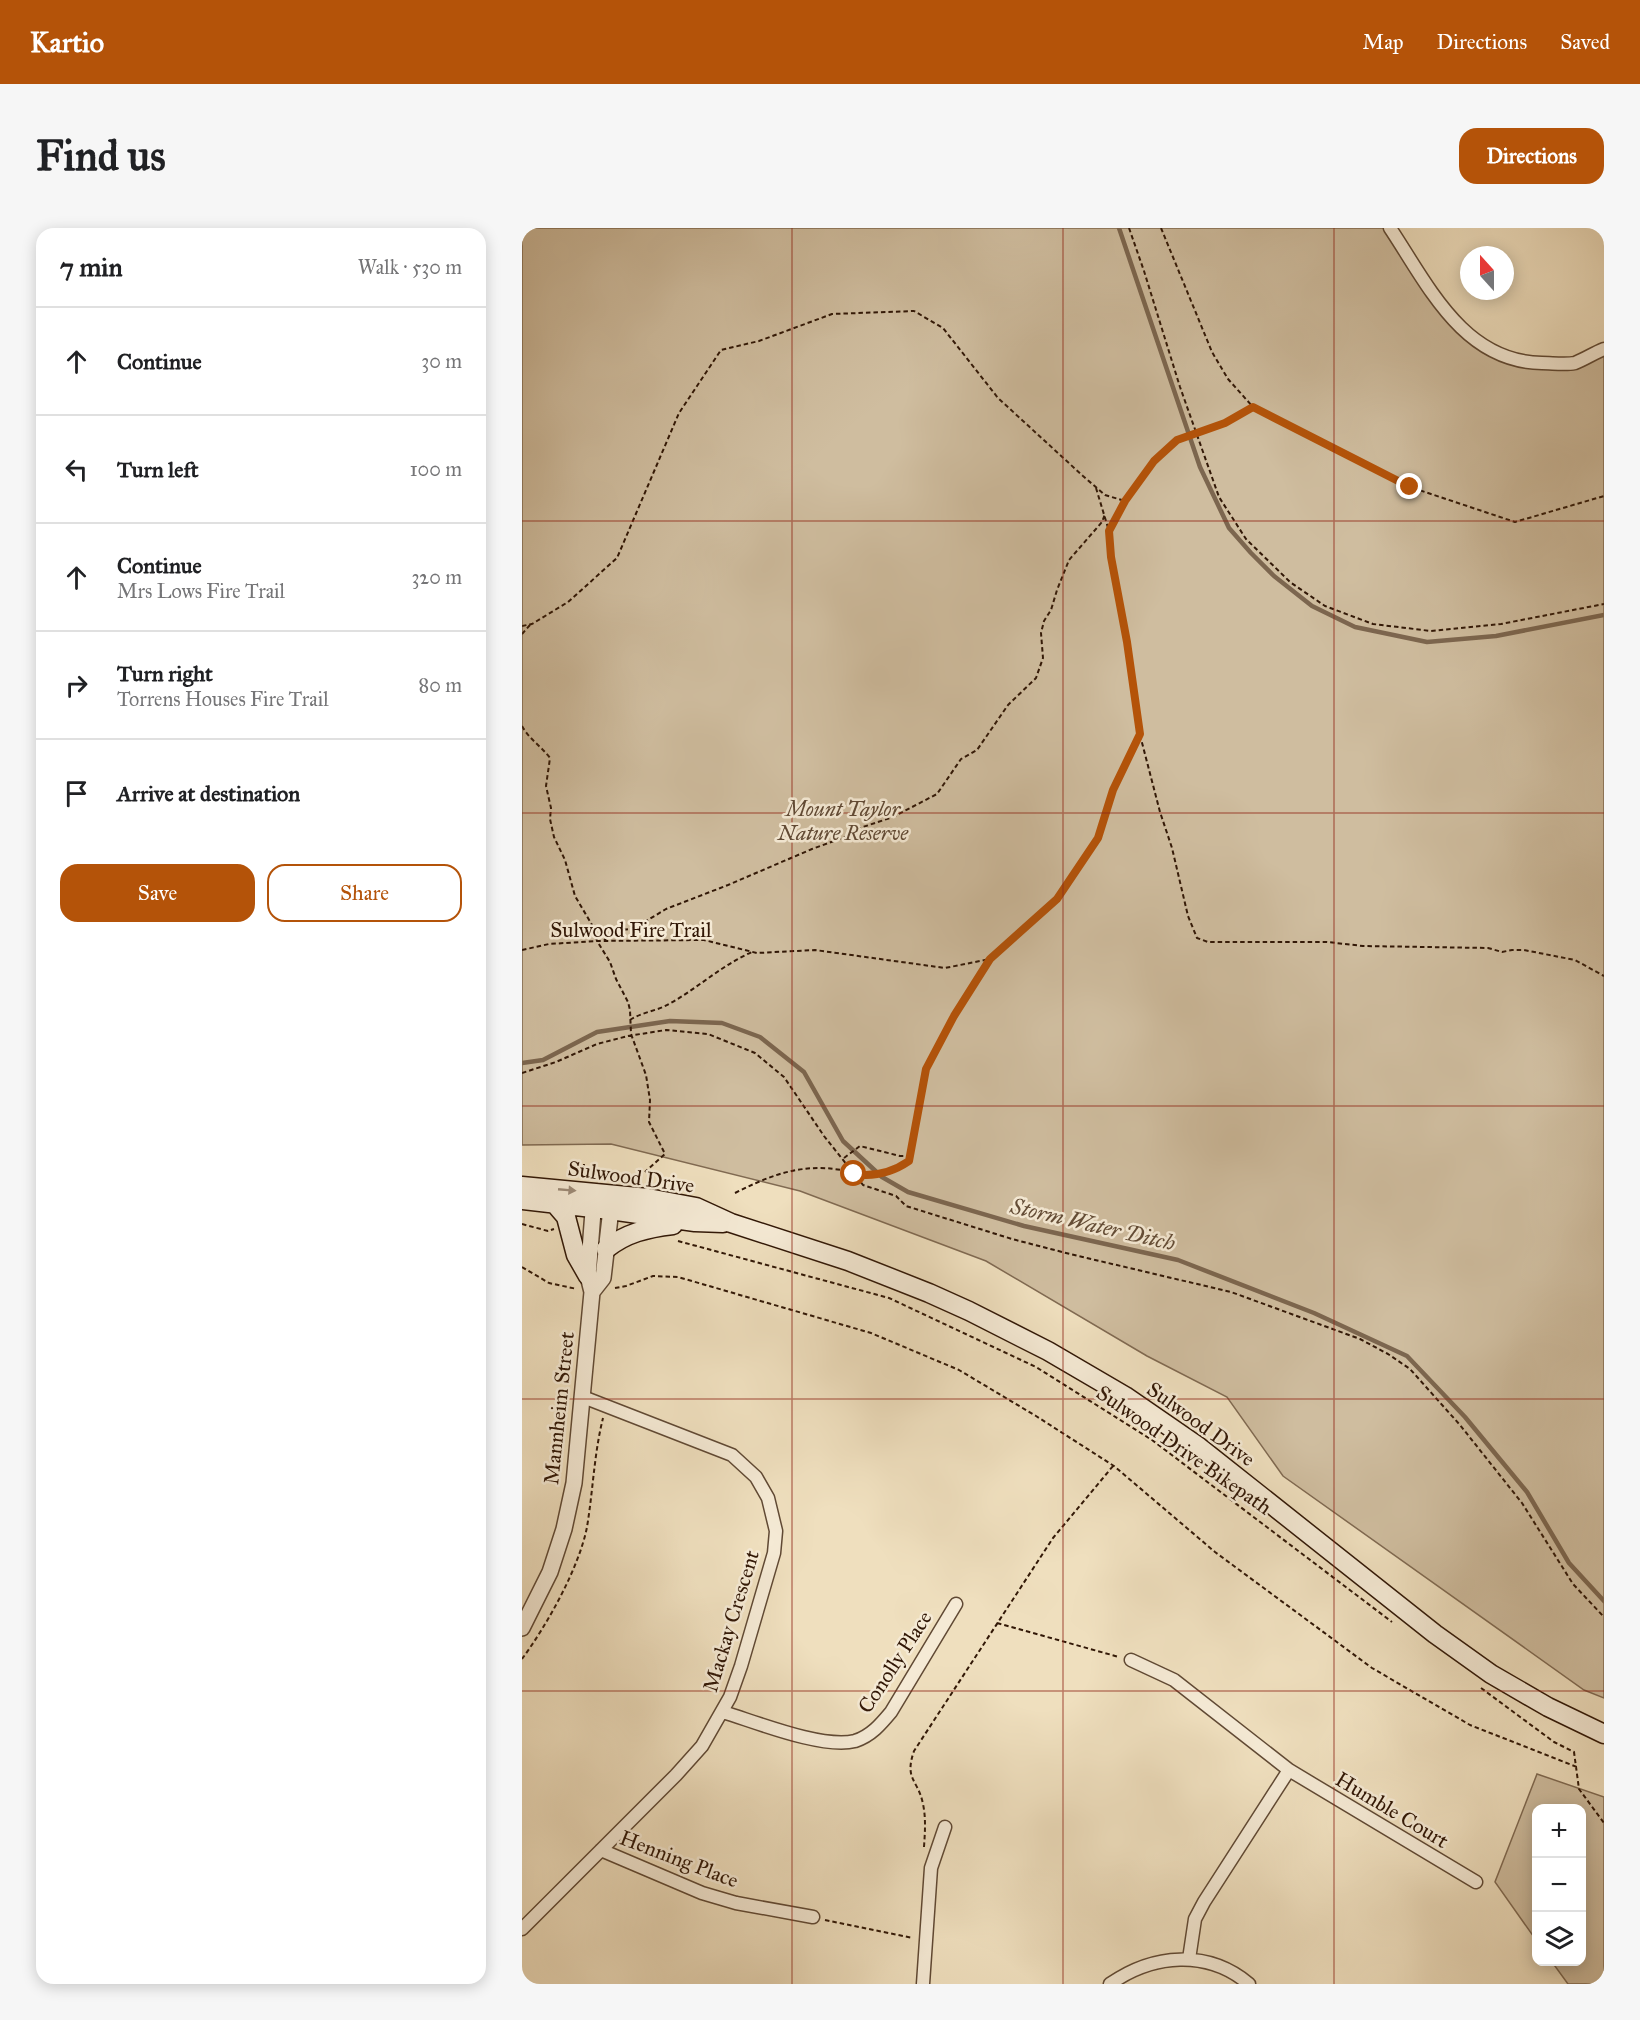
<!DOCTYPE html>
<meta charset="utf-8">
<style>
:root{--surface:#fff;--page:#f6f6f6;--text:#202124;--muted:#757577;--line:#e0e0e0;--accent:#b45309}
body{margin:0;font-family:"IM FELL Great Primer",serif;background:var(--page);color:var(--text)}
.controls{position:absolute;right:18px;bottom:18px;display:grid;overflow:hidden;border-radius:12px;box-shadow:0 3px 15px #0003}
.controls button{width:54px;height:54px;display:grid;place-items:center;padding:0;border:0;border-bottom:2px solid var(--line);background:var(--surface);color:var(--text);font:30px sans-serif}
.compass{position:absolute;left:938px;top:18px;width:54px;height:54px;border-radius:50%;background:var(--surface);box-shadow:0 3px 15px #0003;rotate:339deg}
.stop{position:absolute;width:18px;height:18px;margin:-14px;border:4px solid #b45309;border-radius:50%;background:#fff}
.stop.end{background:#b45309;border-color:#fff;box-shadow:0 2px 6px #0008}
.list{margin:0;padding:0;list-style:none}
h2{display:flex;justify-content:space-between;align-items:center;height:78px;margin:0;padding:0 24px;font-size:26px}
h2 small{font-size:20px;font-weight:400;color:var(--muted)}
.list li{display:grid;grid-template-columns:39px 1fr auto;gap:18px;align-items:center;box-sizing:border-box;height:108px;padding:0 24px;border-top:2px solid var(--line)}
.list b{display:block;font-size:22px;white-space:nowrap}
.list p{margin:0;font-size:20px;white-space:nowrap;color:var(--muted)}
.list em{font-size:20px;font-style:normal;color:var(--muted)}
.actions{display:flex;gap:12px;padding:18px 24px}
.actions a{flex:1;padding:14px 0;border:2px solid var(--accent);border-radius:18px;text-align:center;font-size:21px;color:var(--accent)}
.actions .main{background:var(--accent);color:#fff}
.icon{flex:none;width:33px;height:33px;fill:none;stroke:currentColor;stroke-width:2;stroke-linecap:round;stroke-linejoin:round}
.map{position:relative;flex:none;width:1082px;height:1756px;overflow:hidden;border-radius:18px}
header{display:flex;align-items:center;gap:36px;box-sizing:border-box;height:84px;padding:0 30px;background:var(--accent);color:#fff}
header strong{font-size:28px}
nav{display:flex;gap:33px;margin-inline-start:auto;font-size:21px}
.intro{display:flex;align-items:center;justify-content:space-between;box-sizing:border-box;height:144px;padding:0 36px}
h1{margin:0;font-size:42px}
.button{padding:15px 27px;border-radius:18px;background:var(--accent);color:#fff;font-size:21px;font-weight:700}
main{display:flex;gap:36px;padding:0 36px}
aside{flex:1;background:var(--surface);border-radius:18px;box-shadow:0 3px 15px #0003}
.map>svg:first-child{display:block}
.green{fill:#cfbd9f;stroke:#806a52;stroke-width:1.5}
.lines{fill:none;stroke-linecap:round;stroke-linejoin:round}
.stream{stroke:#7c664f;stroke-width:4.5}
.minor-casing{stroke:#604934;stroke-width:15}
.tertiary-casing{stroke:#604934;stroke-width:18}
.secondary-casing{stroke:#311706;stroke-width:21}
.path{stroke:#311706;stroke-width:2;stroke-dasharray:4.5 3;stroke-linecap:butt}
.minor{stroke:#f5ead5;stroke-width:12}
.tertiary{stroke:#f5ead5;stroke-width:15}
.secondary{stroke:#f5ead5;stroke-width:18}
.path-bridge{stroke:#311706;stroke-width:2;stroke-dasharray:4.5 3;stroke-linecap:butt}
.oneway{fill:#9d8b78}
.route{stroke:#b45309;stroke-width:8}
.grid{fill:none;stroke:#8f2418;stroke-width:1.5;stroke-opacity:0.55}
.labels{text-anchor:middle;stroke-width:5;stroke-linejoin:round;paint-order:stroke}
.park-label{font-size:21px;font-style:italic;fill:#604934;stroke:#f5ead5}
.street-label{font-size:21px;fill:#311706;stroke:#f5ead5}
.water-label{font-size:22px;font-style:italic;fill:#634c36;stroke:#f5ead5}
</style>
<header>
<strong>Kartio</strong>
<nav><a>Map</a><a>Directions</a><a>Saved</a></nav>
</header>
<div class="intro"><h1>Find us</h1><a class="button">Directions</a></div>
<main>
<aside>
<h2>7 min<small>Walk · 530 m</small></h2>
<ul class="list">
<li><svg class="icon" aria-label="ahead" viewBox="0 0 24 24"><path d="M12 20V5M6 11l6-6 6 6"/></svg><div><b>Continue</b></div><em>30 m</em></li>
<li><svg class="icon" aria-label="left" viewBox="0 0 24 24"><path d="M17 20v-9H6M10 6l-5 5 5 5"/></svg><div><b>Turn left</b></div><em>100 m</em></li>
<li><svg class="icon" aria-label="ahead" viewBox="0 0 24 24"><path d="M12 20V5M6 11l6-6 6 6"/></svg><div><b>Continue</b><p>Mrs Lows Fire Trail</p></div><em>320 m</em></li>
<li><svg class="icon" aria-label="right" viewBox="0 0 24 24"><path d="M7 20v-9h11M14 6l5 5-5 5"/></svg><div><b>Turn right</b><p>Torrens Houses Fire Trail</p></div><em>80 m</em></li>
<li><svg class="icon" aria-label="arrive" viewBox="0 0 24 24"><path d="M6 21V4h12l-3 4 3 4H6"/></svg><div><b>Arrive at destination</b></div></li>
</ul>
<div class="actions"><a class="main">Save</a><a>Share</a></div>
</aside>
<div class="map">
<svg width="1082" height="1756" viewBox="0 0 1082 1756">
<rect width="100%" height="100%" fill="#efdfbe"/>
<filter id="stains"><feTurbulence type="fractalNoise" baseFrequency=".00333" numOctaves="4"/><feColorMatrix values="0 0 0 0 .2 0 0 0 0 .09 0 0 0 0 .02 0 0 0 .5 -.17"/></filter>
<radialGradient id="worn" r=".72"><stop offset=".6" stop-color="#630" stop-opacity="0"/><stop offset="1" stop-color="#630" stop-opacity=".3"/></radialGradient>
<path class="green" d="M0,0h868l53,82 54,44 76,9 31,-14v1349l-20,-8 -301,-214 -56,-79 -80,-41 -161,-95 -186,-70 -189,-47 -89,1z
M1015,1546l67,23v187h-36l-16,-22h30v-154h-46v132l-41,-58z"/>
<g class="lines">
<path class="stream" d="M597,0l81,239 29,61 22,25 23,23 38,30 43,21 72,15 69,-6 108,-21
M0,835l21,-3 54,-28 73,-11 52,2 38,14 44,35 39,69 39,36 26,15 116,34 154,34 136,53 93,43 58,61 62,75 42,71 35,38"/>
<g class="minor-casing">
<path id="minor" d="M868,0c38,57 73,134 152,135 10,0 23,2 33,0 10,-4 19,-10 29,-14
M609,1432l43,20 115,90 -85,132 -9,17 -6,40
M201,1484c33,10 99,37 132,29 16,-5 26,-17 36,-29l65,-108
M767,1542l187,112
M79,1622l101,43 34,10 77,14
M0,1701l154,-154 26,-29 28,-49 11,-31 33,-113 2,-22 -8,-33 -12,-21 -24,-22 -149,-58
M401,1756l8,-116 14,-41
M588,1756c43,-30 97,-35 139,0"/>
</g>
<g class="tertiary-casing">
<path id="tertiary" d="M70,1064l11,-14 9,-78
M0,1400l28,-56 14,-43 10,-46 18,-191 -4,-16 6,-77"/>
</g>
<g class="secondary-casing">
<path id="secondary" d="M0,958l126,12 48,9 35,16 117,38 81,32 40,18 79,40 77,45 74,51 236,187 56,40 57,33 56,27
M0,972l88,10 85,12 28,1
M32,975l12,14 10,38 12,21
M84,1021c20,-16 41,-21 67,-24"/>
</g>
<path class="path" d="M607,0l15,43 36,116 39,110 27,42 44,43 35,24 48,18 58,7 70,-7 103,-20
M639,0l51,124 16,27 25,28 157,80 105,35 89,-26
M680,203l23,-8 28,-16
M574,260l13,43
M0,398l10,-2 36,-22 49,-44 62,-145 42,-63 38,-9 73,-27 82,-3 29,17 55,70 85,78 22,19 20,6
M0,406l8,-9
M0,498c7,13 19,20 28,32l-4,28 5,22 -1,11 4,18 11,23 10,36 20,34 2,11 13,21 6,17 12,23 2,8 1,24 15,41 4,25 -1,22 16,32 -20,18
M618,507l20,77 12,36 16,68 9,22 11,4h119l36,4 125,2 14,4 10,-2h12l51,10 29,16
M82,712l15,-10 14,-1 33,-20 62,-24 84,-36 33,-12 15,-9 33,-11 44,-23 24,-35 16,-9 31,-45 28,-27 7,-20 -2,-25 3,-12 7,-11 6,-20 12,-30 33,-38 3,-8
M0,722l27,-6 48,-3 107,-1 53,13 58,-3 130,18 45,-9
M108,792c12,-8 27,-9 39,-16 29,-16 53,-39 83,-52
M0,845l34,-11 41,-18 31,-8 38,-6 42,4 47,19 29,24 40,59 39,49 33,11 10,10 106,33 58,15 161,38 129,47 28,15 22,15 50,56 62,78 51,81 31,33
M322,930l16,-12 40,10h10
M61,948l1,-12
M213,965c28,-14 53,-25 85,-25 36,0 53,19 89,-7l17,-92 28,-53 36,-57 67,-60 41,-61 15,-48 27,-56 -13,-92 -16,-85 -2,-26 16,-30 28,-40 24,-21
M0,996l26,7 6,-2
M156,1013l211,57 147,69 116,73 240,182
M0,1039l27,16 28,6
M93,1060l11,-2 27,-10 25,1 193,56 88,37 77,46 78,50 101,86 157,116 98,57 107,42
M475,1395l122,34
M0,1431c25,-34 57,-91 65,-132 6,-36 7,-73 16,-109
M959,1460l73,54 20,10 5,37 25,34
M402,1619c1,-15 2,-29 -1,-43 -5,-25 -19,-24 -9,-53l139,-213 60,-72
M303,1692l88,18"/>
<use href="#minor" class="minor"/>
<use href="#tertiary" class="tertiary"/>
<use href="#secondary" class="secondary"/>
<path class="path-bridge" d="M655,212l25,-9"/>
</g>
<defs><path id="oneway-solid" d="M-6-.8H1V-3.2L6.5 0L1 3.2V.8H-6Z" transform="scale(1.5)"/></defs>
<use class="oneway" href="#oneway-solid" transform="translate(45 962) rotate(5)"/>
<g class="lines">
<path class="route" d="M332,946c20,3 39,-2 55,-13l17,-92 28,-53 36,-57 67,-60 41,-61 15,-48 27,-56 -13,-92 -16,-85 -2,-26 16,-30 29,-40 23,-21 48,-17 28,-16 157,80"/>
</g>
<path class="grid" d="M270,0v1756M541,0v1756M812,0v1756M0,293h1082M0,585h1082M0,878h1082M0,1171h1082M0,1463h1082"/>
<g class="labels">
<g class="park-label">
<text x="321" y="588">Mount Taylor<tspan x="321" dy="24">Nature Reserve</tspan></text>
</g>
<g class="street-label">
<text x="109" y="709">Sulwood Fire Trail</text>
<text transform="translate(109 949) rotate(8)" y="7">Sulwood Drive</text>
<text transform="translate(37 1180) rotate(-84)" y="7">Mannheim Street</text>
<text transform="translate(679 1196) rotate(36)" y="7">Sulwood Drive</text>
<text transform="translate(662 1222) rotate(35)" y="7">Sulwood Drive Bikepath</text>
<text transform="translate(209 1393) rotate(-73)" y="7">Mackay Crescent</text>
<text transform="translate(373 1434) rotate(-57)" y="7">Conolly Place</text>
<text transform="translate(870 1582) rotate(31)" y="7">Humble Court</text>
<text transform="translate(157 1631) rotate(21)" y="7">Henning Place</text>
</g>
<g class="water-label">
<text transform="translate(571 996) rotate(13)" y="8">Storm Water Ditch</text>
</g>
</g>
<rect width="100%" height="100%" filter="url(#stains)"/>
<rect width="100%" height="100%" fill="url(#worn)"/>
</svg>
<div class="controls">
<button>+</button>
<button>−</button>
<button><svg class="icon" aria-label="layers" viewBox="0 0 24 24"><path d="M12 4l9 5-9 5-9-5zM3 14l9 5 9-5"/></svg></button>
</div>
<svg class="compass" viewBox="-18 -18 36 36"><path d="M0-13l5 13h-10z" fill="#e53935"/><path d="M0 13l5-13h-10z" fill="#757577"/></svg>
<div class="stop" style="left:332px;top:946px"></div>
<div class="stop end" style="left:888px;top:259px"></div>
</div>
</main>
